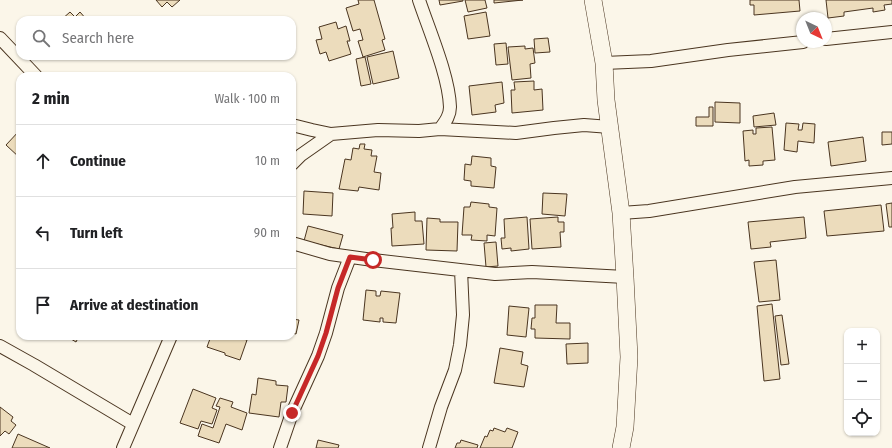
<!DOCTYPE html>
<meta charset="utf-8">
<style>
:root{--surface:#fff;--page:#f2f2f2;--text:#202124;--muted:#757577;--line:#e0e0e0}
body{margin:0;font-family:"Fira Sans Condensed",sans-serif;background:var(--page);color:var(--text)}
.controls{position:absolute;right:12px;bottom:12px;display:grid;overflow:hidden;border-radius:8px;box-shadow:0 1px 3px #0004}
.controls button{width:36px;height:36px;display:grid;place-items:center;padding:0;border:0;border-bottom:1px solid var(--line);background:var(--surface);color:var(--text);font:20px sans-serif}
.compass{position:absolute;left:796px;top:12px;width:36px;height:36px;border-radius:50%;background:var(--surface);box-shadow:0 1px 3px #0004;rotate:137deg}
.stop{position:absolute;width:12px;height:12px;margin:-9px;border:3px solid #c62828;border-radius:50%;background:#fff}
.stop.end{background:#c62828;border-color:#fff;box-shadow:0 1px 4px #0008}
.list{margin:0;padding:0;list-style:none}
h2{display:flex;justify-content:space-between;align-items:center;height:52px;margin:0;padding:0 16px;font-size:17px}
h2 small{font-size:13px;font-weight:400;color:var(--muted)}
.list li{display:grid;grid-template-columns:26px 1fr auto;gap:12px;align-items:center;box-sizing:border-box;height:72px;padding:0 16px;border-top:1px solid var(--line)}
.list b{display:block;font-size:15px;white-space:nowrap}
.list em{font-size:13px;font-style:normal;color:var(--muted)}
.icon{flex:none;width:22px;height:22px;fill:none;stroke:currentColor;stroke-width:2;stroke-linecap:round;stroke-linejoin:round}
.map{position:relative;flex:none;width:892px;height:448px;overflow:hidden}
.search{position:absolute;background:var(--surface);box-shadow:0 1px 3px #0004;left:16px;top:16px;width:280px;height:44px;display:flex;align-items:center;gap:10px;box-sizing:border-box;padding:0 14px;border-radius:12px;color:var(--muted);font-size:15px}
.panel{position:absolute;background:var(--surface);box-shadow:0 1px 3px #0004;left:16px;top:72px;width:280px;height:268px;border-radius:12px}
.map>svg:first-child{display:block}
.building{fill:#ecdcbc;stroke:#4a3520}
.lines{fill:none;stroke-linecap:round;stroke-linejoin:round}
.minor-casing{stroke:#4a3520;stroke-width:14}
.secondary-casing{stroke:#4a3520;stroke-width:18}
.minor{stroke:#fbf6e9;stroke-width:12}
.secondary{stroke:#fbf6e9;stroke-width:17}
.route{stroke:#c62828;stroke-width:5}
</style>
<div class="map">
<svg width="892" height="448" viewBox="0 0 892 448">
<rect width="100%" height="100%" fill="#fbf6e9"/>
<path class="building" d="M156,0h24l-8,7 -5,-5 -5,5z
M358,0h16l11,39 -3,1 3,10 -22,7 -5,-16 5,-1 -3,-11 -7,2 -7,-23 13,-4z
M439,0h24v1l-23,4z
M465,0h20l2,8 -19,4z
M494,0h29l-29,3z
M750,0h49l1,11 -46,4v-10h-4z
M826,0h66v4l-8,1 1,5 -12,2v-4l-29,4v4l-16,2z
M70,12l5,5 5,-5 7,8h-26z
M486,12l4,24 -22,3 -4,-23z
M336,22l2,7 8,-3 4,15h-3l4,13 -22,7 -3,-9 -6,2 -4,-14 6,-1 -3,-12z
M548,38l2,14 -15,1 -1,-14z
M506,43l2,21 -12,1 -2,-21z
M525,46v3l8,-1 2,15 -5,1 1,14 -19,2 -4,-33z
M393,51l6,27 -26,6 -6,-27z
M365,57l6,27 -10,2 -5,-27z
M534,81v9l8,-1 1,21 -31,3 -1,-23h4l-1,-8z
M502,82l2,21 -9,2 1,7 -24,3 -3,-29z
M715,102l25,1v20l-25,-1z
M709,107h4v19h-17v-9h13z
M774,113l2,12 -22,2 -1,-11z
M786,123l13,1 -1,6h4l1,-7 12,1 -1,19 -16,-2 -1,11 -13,-2z
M772,127l3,33 -12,1v4l-14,1v-6l-4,1 -2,-30 10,-1v4h3v-6z
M20,130v28l-14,-13z
M882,132h10v12l-10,1z
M863,137l3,24 -35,5 -3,-24z
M360,144h5l-1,5 8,1 -1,6h6l-3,16 7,1 -2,17 -20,-3 -1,4 -19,-2 6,-30 6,1 2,-12 6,1z
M472,156l19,2v8l5,1 -2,21 -23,-2v-5l-7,-1 1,-16 6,1z
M304,191l29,2 -1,23 -29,-2z
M543,193l24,1 -2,22 -23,-2z
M471,202l18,2v3l8,1 -2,28 -8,-1v6l-16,-1 1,-5h-10l2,-28h6z
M892,203v24h-3l-3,-23z
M881,205l3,26 -57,5 -3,-25z
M415,212v9h7l2,23 -32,2 -1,-18h2l-1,-14z
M527,217l2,32 -18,2v-3l-9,1 -1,-11h4l-1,-19z
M558,217v5h6v10h-4l1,15 -29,2 -2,-30z
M804,217l2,21 -36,4 1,5 -20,2 -3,-27z
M427,218l13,1v3h18l-1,29 -31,-1z
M308,226l35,9 -4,14 -35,-8z
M496,242l2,24 -12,1 -2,-24z
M776,260l4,40 -21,2 -5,-40z
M366,290l10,1v5h4l1,-5 19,2 -4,30 -13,-1v-4h-3v4l-17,-2z
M772,304l8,75 -16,2 -7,-75z
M535,305h22l-1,18h14v16l-35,-1v-9h-4l1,-11h3z
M509,306l20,2 -3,29 -19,-2z
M782,315l7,49 -8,1 -6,-49z
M292,319l7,1 -3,14 -4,-1z
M66,336h13l-3,6z
M211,336h33l-1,3 4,1 -7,20 -15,-5v-2l-18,-6z
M588,343v20l-21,1 -1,-20z
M500,348l23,4 -2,12 7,2 -4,21 -30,-4z
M258,378l18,3v4l12,1 -2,16h-5l-2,15 -30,-4 3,-19 4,1z
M193,389l23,9 -4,10 5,2 -5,14 -11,-3 -3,8 -18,-6z
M220,398l13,4 -2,5 16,6 -5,17 -16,-6 -7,19 -21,-7 4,-12 11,4 7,-21 -4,-1z
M0,407l13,10 -2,4 5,4 -7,9 -4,-3 -5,5z
M494,428l11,4 2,-4 11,4 -6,16h-32l5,-12 2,1 3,-7 3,1z
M18,434l32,14h-38z
M318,440l21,5 -1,3h-22z
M461,440l17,5 -1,3h-22l2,-5h3z"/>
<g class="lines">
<g class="minor-casing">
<path id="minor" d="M419,0c10,30 30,76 31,107 0,9 -5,15 -10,22
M0,38l36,38
M826,39l66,-7
M604,63l47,-2 77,-11 75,-8
M292,125l20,5 19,4 47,-4 41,1 21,-2 76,4 38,-5 30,-3 26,2
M292,164l9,-9 30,-21
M621,213l28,-2 146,-24 97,-9
M292,243l38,11 43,6 122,14 37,-2 93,5
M0,346l34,19 99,59
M123,448l48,-112
M280,448l12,-35 26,-57 8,-23 12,-45 12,-31
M429,448l12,-41 14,-37 5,-25 3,-30 -2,-45"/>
</g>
<g class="secondary-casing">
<path id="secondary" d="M593,0l11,63 2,37 15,113 4,64 4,80 -4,70 -4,21"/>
</g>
<use href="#minor" class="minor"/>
<use href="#secondary" class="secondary"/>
</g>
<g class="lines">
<path class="route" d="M292,413l26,-57 8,-23 12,-45 12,-31 23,3"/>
</g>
</svg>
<div class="controls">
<button>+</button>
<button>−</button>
<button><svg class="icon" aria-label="locate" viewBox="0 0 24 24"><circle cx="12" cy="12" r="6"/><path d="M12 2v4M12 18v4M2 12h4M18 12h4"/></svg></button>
</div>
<svg class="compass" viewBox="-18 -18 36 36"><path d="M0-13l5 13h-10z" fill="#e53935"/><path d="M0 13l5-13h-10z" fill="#757577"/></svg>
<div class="stop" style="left:373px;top:260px"></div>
<div class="stop end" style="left:292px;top:413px"></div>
<div class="search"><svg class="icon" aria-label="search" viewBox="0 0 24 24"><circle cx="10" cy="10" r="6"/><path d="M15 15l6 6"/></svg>Search here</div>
<section class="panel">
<h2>2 min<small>Walk · 100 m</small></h2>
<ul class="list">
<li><svg class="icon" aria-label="ahead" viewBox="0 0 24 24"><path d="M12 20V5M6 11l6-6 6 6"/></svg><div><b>Continue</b></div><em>10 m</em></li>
<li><svg class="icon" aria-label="left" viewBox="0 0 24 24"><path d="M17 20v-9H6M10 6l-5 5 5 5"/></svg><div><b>Turn left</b></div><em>90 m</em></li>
<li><svg class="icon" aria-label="arrive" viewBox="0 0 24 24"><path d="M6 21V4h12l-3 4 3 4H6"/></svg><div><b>Arrive at destination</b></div></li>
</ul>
</section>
</div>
